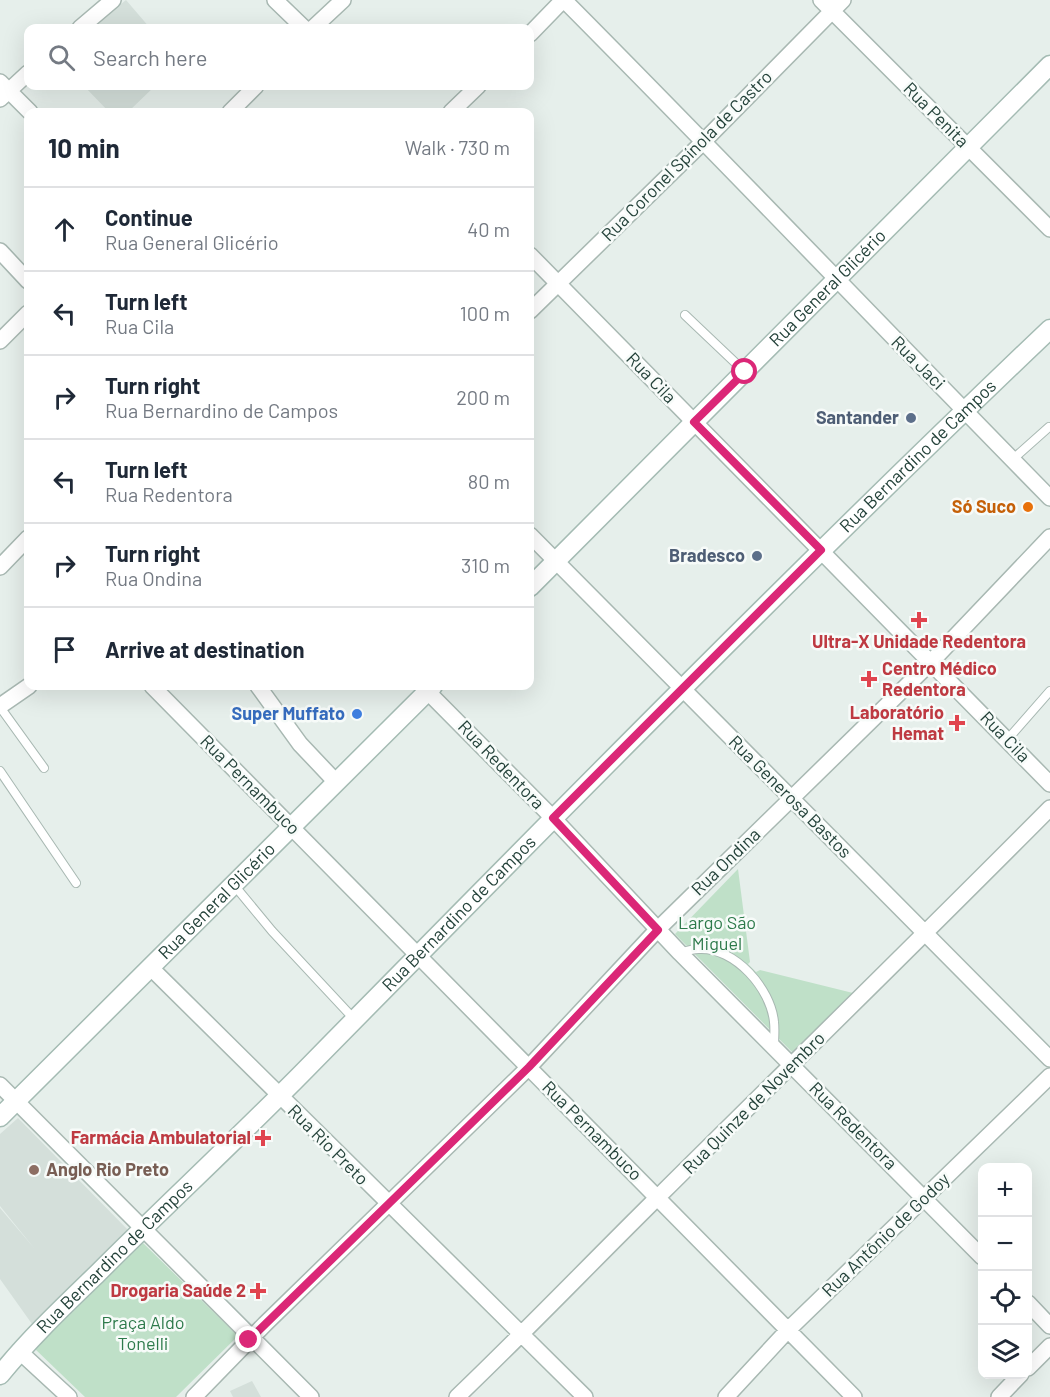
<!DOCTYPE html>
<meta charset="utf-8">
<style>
:root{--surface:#fff;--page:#f2f2f3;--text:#1f2937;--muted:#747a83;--line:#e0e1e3}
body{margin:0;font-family:Barlow,sans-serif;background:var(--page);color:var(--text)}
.controls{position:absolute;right:18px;bottom:18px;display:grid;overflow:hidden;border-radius:12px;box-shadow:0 6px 24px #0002}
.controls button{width:54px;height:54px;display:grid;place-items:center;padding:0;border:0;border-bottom:2px solid var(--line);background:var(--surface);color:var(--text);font:30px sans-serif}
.stop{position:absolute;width:18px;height:18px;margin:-14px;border:4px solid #db2777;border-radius:50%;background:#fff}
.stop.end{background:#db2777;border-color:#fff;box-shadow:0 2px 6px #0008}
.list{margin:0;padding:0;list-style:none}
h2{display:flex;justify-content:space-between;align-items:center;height:78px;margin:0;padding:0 24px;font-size:26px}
h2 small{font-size:20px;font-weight:400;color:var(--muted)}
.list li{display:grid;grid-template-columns:39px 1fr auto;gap:18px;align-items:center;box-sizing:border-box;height:84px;padding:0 24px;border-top:2px solid var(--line)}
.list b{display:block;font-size:22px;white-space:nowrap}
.list p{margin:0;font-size:20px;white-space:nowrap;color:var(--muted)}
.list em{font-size:20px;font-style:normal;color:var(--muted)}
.icon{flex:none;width:33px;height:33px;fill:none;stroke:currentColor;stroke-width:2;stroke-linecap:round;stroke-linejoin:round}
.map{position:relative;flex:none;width:1050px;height:1397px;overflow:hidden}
.search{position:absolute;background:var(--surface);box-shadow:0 6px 24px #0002;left:24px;top:24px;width:510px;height:66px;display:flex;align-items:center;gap:15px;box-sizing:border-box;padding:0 21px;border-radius:12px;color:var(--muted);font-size:22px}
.panel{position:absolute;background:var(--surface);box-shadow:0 6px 24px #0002;left:24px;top:108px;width:510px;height:582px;border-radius:12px}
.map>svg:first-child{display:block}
.built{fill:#d4dfda}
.green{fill:#bfe0c8}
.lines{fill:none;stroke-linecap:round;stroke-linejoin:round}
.lane-casing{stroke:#a8b8b2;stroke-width:10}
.street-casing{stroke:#a8b8b2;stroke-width:18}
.secondary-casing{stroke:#a4bbb3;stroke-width:21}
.lane{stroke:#fff;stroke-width:8}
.street{stroke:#fff;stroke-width:15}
.secondary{stroke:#fff;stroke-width:18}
.route{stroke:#db2777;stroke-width:8}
.service-dot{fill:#5c6f8a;stroke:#f7fbf9;stroke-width:2}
.food-dot{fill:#e8710a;stroke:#f7fbf9;stroke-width:2}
.health-dot{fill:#e0444e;stroke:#f7fbf9;stroke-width:2}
.shop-dot{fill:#3f7fe0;stroke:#f7fbf9;stroke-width:2}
.education-dot{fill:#8d6e63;stroke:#f7fbf9;stroke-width:2}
.labels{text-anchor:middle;stroke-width:5;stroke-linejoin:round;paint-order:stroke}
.street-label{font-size:18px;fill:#24423a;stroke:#f7fbf9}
.service-label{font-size:18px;font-weight:bold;fill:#4e5e75;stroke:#f7fbf9;text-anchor:end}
.food-label{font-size:18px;font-weight:bold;fill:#c56008;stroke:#f7fbf9;text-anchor:end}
.health-label{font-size:18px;font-weight:bold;fill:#be3a42;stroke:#f7fbf9;text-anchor:end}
.shop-label{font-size:18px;font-weight:bold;fill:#366cbe;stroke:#f7fbf9;text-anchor:end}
.park-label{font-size:18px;fill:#2d7a4b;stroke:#f7fbf9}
.education-label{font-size:18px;font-weight:bold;fill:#785e54;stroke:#f7fbf9;text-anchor:start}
</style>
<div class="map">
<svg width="1050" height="1397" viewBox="0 0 1050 1397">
<rect width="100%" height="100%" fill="#e6efeb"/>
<path class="built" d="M126,0l24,28h-58z
M84,86h71l-27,26h-19z
M18,1118l111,113 -60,60 -37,33 -32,-45v-71l34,40 -34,-42v-72z
M252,1381l9,16h-28l-3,-6z"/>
<path class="green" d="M738,869l12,93 -2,2 8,8 4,-2 93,23 -61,59 -117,-118z
M143,1243l95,93 -62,61h-91l-50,-48z"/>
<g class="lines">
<g class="lane-casing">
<path id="lane" d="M685,315l59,56
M1013,459l36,-32
M0,707l44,61
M1007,740l43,-49
M0,771l76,112
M234,885l38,46 82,88
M680,953c6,-2 13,-4 19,-4 36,-2 72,40 75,73 1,8 0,16 0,24"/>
</g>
<g class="street-casing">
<path id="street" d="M275,0l29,28
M564,0c163,164 323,332 486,498
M821,0l229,229
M80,28l33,-28
M313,28l30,-28
M530,34l33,-34
M0,82l30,30
M0,99l28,-26
M230,112l26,-26
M451,112l27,-26
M0,251l28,30
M530,255l520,529
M530,311l174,-170 139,-141
M0,341l28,-28
M530,535l520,524
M0,567l28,-29
M152,686l702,711
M258,686l42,58 36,38
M422,686l131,132 127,135 302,304
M0,706l29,-20
M150,967l435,430
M0,1085l311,312
M1028,1303l22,23
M19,1351l50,46
M1028,1368l22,-22
M194,1397l71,-73 264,-257 129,-138 273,-267 119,-125
M457,1397c69,-66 135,-135 203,-202 130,-129 261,-257 390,-387
M726,1397l62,-67 262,-254
M999,1397l22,-23"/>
</g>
<g class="secondary-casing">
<g id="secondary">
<path id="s1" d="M530,587l520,-522"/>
<path id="s2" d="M0,1117l433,-431"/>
<path id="s3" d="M0,1375c30,-37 64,-69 98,-102 72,-72 147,-141 218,-214 242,-246 484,-492 734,-730"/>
</g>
</g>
<use href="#lane" class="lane"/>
<use href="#street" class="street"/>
<use href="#secondary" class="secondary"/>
</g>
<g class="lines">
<path class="route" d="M249,1340l280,-273 129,-137 -105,-112 268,-268 -127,-128 51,-50"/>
</g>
<g class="service-dot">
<circle cx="911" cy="418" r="6"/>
<circle cx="757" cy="556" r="6"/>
</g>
<circle class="food-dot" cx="1028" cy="507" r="6"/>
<g class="health-dot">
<path d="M916 611h6v6h6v6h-6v6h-6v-6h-6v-6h6z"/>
<path d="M866 670h6v6h6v6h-6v6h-6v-6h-6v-6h6z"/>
<path d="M954 714h6v6h6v6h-6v6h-6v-6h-6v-6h6z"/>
<path d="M260 1129h6v6h6v6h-6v6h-6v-6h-6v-6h6z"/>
<path d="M255 1282h6v6h6v6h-6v6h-6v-6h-6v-6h6z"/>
</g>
<circle class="shop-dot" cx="357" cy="714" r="6"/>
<circle class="education-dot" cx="34" cy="1170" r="6"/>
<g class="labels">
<g class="street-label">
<text transform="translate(936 115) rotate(45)" y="6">Rua Penita</text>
<text transform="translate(687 156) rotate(-45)" y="6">Rua Coronel Spínola de Castro</text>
<text dy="6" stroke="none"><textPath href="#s1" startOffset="422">Rua General Glicério</textPath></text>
<text transform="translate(918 363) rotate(45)" y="6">Rua Jaci</text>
<text transform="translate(651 378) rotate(46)" y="6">Rua Cila</text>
<text dy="6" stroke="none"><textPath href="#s3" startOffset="1299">Rua Bernardino de Campos</textPath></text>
<text transform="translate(1005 737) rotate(46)" y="6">Rua Cila</text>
<text transform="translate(501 765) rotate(46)" y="6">Rua Redentora</text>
<text transform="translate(250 785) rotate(45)" y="6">Rua Pernambuco</text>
<text transform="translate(790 797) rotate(45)" y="6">Rua Generosa Bastos</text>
<text transform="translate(726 862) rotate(-44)" y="6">Rua Ondina</text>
<text dy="6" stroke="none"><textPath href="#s2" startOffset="306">Rua General Glicério</textPath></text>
<text dy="6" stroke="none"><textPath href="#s3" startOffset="651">Rua Bernardino de Campos</textPath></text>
<text transform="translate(754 1103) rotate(-45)" y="6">Rua Quinze de Novembro</text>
<text transform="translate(853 1126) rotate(45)" y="6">Rua Redentora</text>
<text transform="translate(592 1131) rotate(45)" y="6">Rua Pernambuco</text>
<text transform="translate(328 1145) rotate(45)" y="6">Rua Rio Preto</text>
<text transform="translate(886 1235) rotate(-44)" y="6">Rua Antônio de Godoy</text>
<text dy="6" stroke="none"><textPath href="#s3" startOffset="165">Rua Bernardino de Campos</textPath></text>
</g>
<g class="service-label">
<text x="899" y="424">Santander</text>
<text x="745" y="562">Bradesco</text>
</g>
<g class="food-label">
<text x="1016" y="513">Só Suco</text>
</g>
<g class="health-label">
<text x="919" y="648" text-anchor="middle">Ultra-X Unidade Redentora</text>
<text x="882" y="675" text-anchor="start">Centro Médico<tspan x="882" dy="21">Redentora</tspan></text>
<text x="944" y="719">Laboratório<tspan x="944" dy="21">Hemat</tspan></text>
<text x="251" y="1144">Farmácia Ambulatorial</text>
<text x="246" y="1297">Drogaria Saúde 2</text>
</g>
<g class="shop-label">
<text x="345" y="720">Super Muffato</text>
</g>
<g class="park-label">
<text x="717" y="929">Largo São<tspan x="717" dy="21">Miguel</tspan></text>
<text x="143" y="1329">Praça Aldo<tspan x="143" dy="21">Tonelli</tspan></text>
</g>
<g class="education-label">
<text x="46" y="1176">Anglo Rio Preto</text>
</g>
</g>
</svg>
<div class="controls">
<button>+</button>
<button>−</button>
<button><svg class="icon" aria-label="locate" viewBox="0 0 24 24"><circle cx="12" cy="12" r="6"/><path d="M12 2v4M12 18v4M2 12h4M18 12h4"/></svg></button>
<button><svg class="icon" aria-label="layers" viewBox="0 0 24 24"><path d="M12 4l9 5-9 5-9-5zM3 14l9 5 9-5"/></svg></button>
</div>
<div class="stop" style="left:745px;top:372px"></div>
<div class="stop end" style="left:249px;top:1340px"></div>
<div class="search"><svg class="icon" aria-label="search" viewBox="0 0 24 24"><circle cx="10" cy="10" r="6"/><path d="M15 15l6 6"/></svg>Search here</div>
<section class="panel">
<h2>10 min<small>Walk · 730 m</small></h2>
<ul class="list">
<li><svg class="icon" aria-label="ahead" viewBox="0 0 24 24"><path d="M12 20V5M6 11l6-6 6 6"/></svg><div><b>Continue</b><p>Rua General Glicério</p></div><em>40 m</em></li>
<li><svg class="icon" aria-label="left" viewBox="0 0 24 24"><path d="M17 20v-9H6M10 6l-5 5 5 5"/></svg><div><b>Turn left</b><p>Rua Cila</p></div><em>100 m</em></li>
<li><svg class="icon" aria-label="right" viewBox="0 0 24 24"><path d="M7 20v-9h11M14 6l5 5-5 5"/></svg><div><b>Turn right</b><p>Rua Bernardino de Campos</p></div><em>200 m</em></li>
<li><svg class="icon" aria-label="left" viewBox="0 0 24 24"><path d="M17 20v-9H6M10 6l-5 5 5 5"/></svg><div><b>Turn left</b><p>Rua Redentora</p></div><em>80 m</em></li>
<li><svg class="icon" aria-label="right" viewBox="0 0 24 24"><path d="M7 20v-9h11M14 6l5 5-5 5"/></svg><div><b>Turn right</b><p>Rua Ondina</p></div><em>310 m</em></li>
<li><svg class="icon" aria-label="arrive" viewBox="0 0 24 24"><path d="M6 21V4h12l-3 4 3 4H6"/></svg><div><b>Arrive at destination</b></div></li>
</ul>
</section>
</div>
